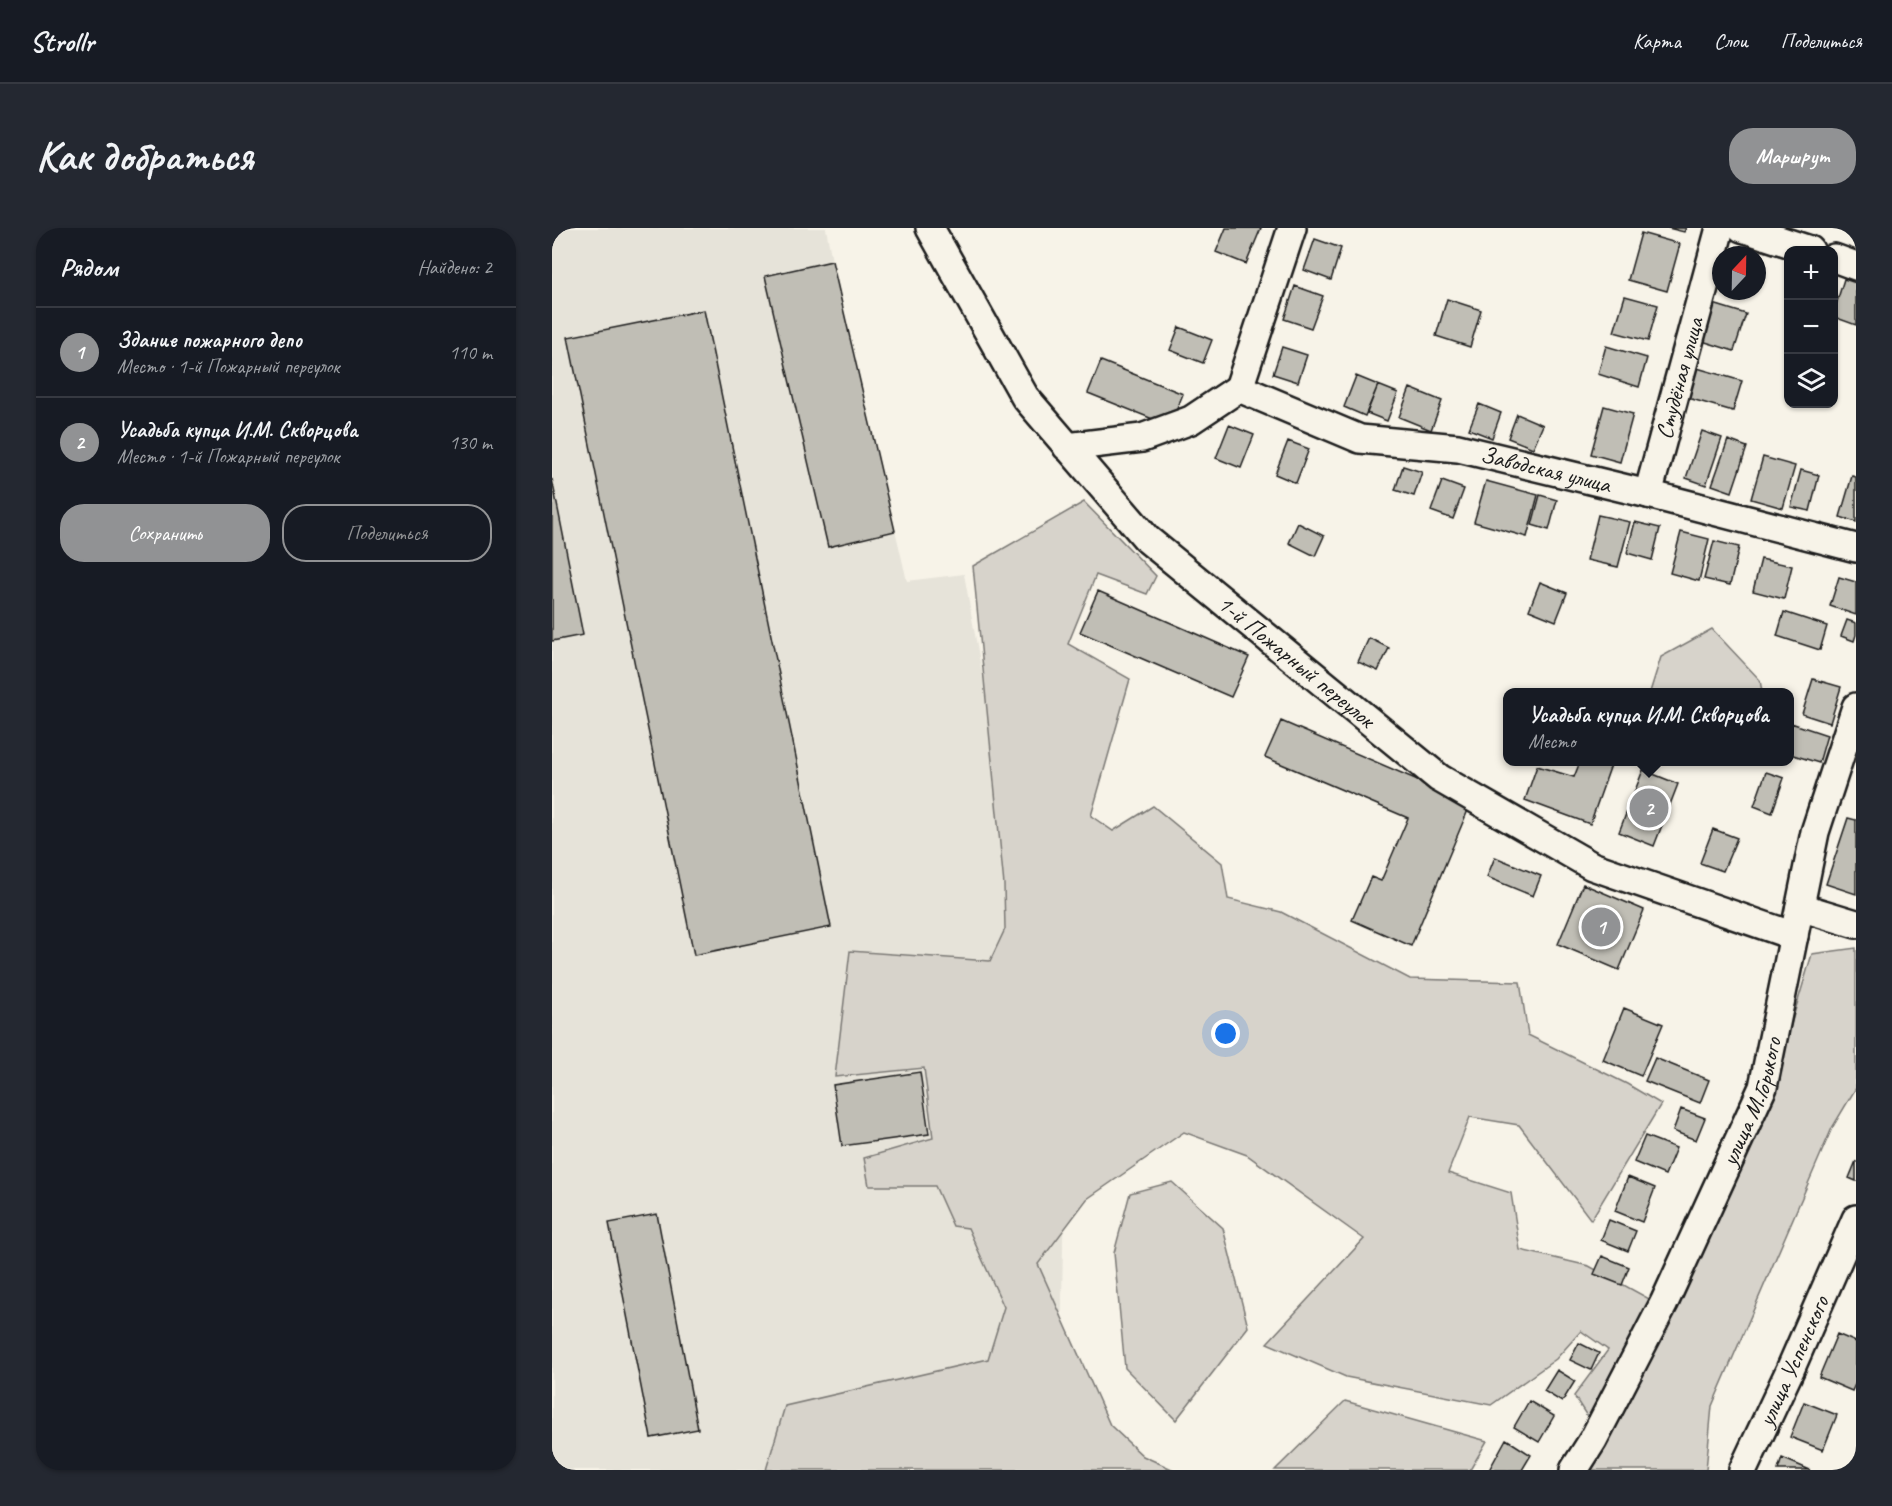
<!DOCTYPE html>
<html lang="ru">
<meta charset="utf-8">
<style>
:root{--surface:#171b24;--page:#242831;--text:#f1f3f6;--muted:#9ea1a6;--line:#363941;--accent:#919294}
body{margin:0;font-family:Caveat,sans-serif;background:var(--page);color:var(--text)}
.controls{position:absolute;right:18px;top:18px;display:grid;overflow:hidden;border-radius:12px;box-shadow:0 2px 4px #0004}
.controls button{width:54px;height:54px;display:grid;place-items:center;padding:0;border:0;border-bottom:2px solid var(--line);background:var(--surface);color:var(--text);font:30px sans-serif}
.compass{position:absolute;left:1160px;top:18px;width:54px;height:54px;border-radius:50%;background:var(--surface);box-shadow:0 2px 4px #0004;rotate:22deg}
.you{position:absolute;left:674px;top:806px;width:21px;height:21px;margin:-15px;border:4px solid #fff;border-radius:50%;background:#1a73e8;box-shadow:0 0 0 9px #1a73e833}
.badge{display:grid;place-items:center;width:39px;height:39px;border-radius:50%;background:var(--accent);color:#fff;font-size:20px;font-weight:700}
.pin{position:absolute;translate:-50% -50%;border:3px solid #fff;box-shadow:0 2px 6px #0006}
.popup{position:absolute;left:951px;top:460px;width:291px;height:78px;box-sizing:border-box;display:grid;place-content:center;border-radius:12px;background:var(--surface);filter:drop-shadow(0 2px 4px #0005);font-size:20px;white-space:nowrap;color:var(--muted)}
.popup b{font-size:22px;color:var(--text)}
.popup::after{content:'';position:absolute;left:50%;top:100%;margin-left:-12px;border:12px solid transparent;border-top-color:var(--surface)}
.list{margin:0;padding:0;list-style:none}
h2{display:flex;justify-content:space-between;align-items:center;height:78px;margin:0;padding:0 24px;font-size:26px}
h2 small{font-size:20px;font-weight:400;color:var(--muted)}
.list li{display:grid;grid-template-columns:39px 1fr auto;gap:18px;align-items:center;box-sizing:border-box;height:90px;padding:0 24px;border-top:2px solid var(--line)}
.list b{display:block;font-size:22px;white-space:nowrap}
.list p{margin:0;font-size:20px;white-space:nowrap;color:var(--muted)}
.list em{font-size:20px;font-style:normal;color:var(--muted)}
.actions{display:flex;gap:12px;padding:18px 24px}
.actions a{flex:1;padding:14px 0;border:2px solid var(--accent);border-radius:24px;text-align:center;font-size:21px;color:var(--accent)}
.actions .main{background:var(--accent);color:#fff}
.icon{flex:none;width:33px;height:33px;fill:none;stroke:currentColor;stroke-width:2;stroke-linecap:round;stroke-linejoin:round}
.map{position:relative;flex:none;width:1304px;height:1242px;overflow:hidden;border-radius:24px}
header{display:flex;align-items:center;gap:36px;box-sizing:border-box;height:84px;padding:0 30px;background:var(--surface);border-bottom:2px solid var(--line)}
header strong{font-size:28px}
nav{display:flex;gap:33px;margin-inline-start:auto;font-size:21px}
.intro{display:flex;align-items:center;justify-content:space-between;box-sizing:border-box;height:144px;padding:0 36px}
h1{margin:0;font-size:42px}
.button{padding:15px 27px;border-radius:24px;background:var(--accent);color:#fff;font-size:21px;font-weight:700}
main{display:flex;gap:36px;padding:0 36px}
aside{flex:1;background:var(--surface);border-radius:24px;box-shadow:0 2px 4px #0004}
.map>svg:first-child{display:block}
.built{fill:#e6e3d9}
.green{fill:#d7d3cb;stroke:#7a7874;stroke-width:1.5}
.building{fill:#c0beb5;stroke:#1c1c1c;stroke-width:1.5}
.lines{fill:none;stroke-linecap:round;stroke-linejoin:round}
.minor-casing{stroke:#1c1c1c;stroke-width:32}
.minor{stroke:#f7f3e8;stroke-width:27}
.labels{text-anchor:middle;stroke-width:4.5;stroke-linejoin:round;paint-order:stroke}
.street-label{font-size:24px;fill:#1c1c1c;stroke:#f7f3e8}
</style>
<header>
<strong>Strollr</strong>
<nav><a>Карта</a><a>Слои</a><a>Поделиться</a></nav>
</header>
<div class="intro"><h1>Как добраться</h1><a class="button">Маршрут</a></div>
<main>
<aside>
<h2>Рядом<small>Найдено: 2</small></h2>
<ul class="list">
<li><span class="badge">1</span><div><b>Здание пожарного депо</b><p>Место · 1-й Пожарный переулок</p></div><em>110 m</em></li>
<li><span class="badge">2</span><div><b>Усадьба купца И.М. Скворцова</b><p>Место · 1-й Пожарный переулок</p></div><em>130 m</em></li>
</ul>
<div class="actions"><a class="main">Сохранить</a><a>Поделиться</a></div>
</aside>
<div class="map">
<svg width="1304" height="1242" viewBox="0 0 1304 1242">
<rect width="100%" height="100%" fill="#f7f3e8"/>
<filter id="ink" filterUnits="userSpaceOnUse"><feTurbulence type="fractalNoise" baseFrequency=".0167" numOctaves="2"/><feDisplacementMap in="SourceGraphic" scale="12" xChannelSelector="R" yChannelSelector="G"/><feConvolveMatrix kernelMatrix="1 2 1 2 8 2 1 2 1" color-interpolation-filters="sRGB"/></filter>
<g filter="url(#ink)">
<path class="built" d="M0,0h274l6,33 75,320 57,-7 101,557 -6,339h-507z"/>
<path class="green" d="M532,274l72,74 -9,18 -51,-19 -28,69 62,35 -39,137 22,15 40,-25 69,57 6,36 53,13 129,67 110,3 8,53 99,49 34,20 -70,116 -72,-95 -49,-8 -22,56 63,20 9,57 69,16 64,35 -61,123 -18,-28 34,-46 -27,-19 -25,28 -65,46 -145,-28 -79,-34 97,-104 -117,-84 -63,-23 -97,67 -49,65 72,161 33,31 31,14h-408l19,-64 203,-47 16,-52 -36,-79 -15,-2 -18,-40h-66l-5,-28 69,-20 -9,-70 -89,9 15,-126 140,10 15,-32 -1,-44 -31,-319z
M1160,401l48,51 2,12h-112l11,-35z
M1304,720v140l-24,40 -120,278 -6,64h-121l186,-379 41,-137z
M620,954l51,46 25,99 -72,93 -51,-52 -11,-115 16,-60z
M793,1173l142,40 -17,29h-195z"/>
<path class="building" d="M674,0h35l-15,36 -30,-12z
M1116,0h18l-2,4z
M1089,5l39,11 -13,47 -39,-11z
M763,11l26,9 -10,32 -27,-10z
M1176,20l22,7h-24z
M280,33l63,270 -67,16 -63,-271z
M1292,51l12,4v42l-22,-8v-6z
M743,58l28,10 -12,32 -27,-9z
M1073,68l33,9 -10,36 -34,-9z
M895,71l34,11 -11,37 -34,-11z
M1158,75l36,11 -12,37 -35,-11z
M152,82l127,617 -137,28 -126,-618z
M627,99l33,13 -9,23 -33,-13z
M1054,118l41,12 -8,29 -41,-13z
M730,119l25,8 -9,27 -25,-8z
M549,133l82,33 -13,32 -82,-33z
M1145,140l45,13 -9,30 -45,-13z
M804,148l22,9 -13,31 -21,-9z
M826,157l20,8 -11,28 -20,-8z
M858,160l32,13 -11,29 -32,-13z
M927,176l22,9 -9,25 -23,-9z
M1052,178l29,8 -13,48 -29,-8z
M965,186l26,11 -10,23 -25,-10z
M677,197l25,10 -13,33 -25,-10z
M1150,203l20,7 -16,47 -20,-7z
M1176,212l19,7 -15,45 -20,-7z
M736,213l21,8 -13,34 -21,-9z
M1211,229l32,9 -12,42 -32,-9z
M851,238l19,6 -8,24 -19,-6z
M1249,242l18,5 -9,36 -19,-4z
M1300,248l4,1v45l-16,-5z
M0,251l31,156 -31,6z
M890,253l22,8 -11,30 -22,-8z
M934,253l52,14 -11,42 -53,-15z
M988,267l17,5 -8,30 -17,-5z
M1046,287l32,7 -12,45 -31,-7z
M1083,294l25,6 -8,32 -25,-7z
M746,295l26,13 -9,20 -26,-13z
M1129,304l28,7 -10,42 -29,-8z
M1162,313l25,6 -9,38 -26,-6z
M1209,331l31,7 -8,33 -31,-8z
M1287,349l17,5v33l-26,-9z
M988,354l27,11 -11,28 -27,-11z
M546,363l151,66 -18,40 -151,-65z
M1232,384l43,14 -7,24 -43,-14z
M1295,392l9,3v12l-2,6 -13,-5z
M817,410l20,10 -11,23 -20,-9z
M1261,451l28,8 -11,36 -28,-9z
M729,493l190,82 -60,143 -59,-26 19,-43 10,4 27,-63 -143,-61z
M1239,495l36,12 -8,28 -29,-9z
M1028,534h32l-22,62 -65,-24 12,-34 37,11z
M1091,542l35,14 -24,62 -35,-14z
M1214,544l18,6 -12,35 -18,-7z
M1296,590l8,2v74l-30,-10z
M1161,601l24,9 -14,33 -23,-8z
M943,629l46,19 -8,20 -46,-19z
M1031,656l61,26 -25,60 -61,-26z
M1072,780l39,16 -22,52 -38,-16z
M1103,830l54,22 -9,23 -55,-22z
M368,844l9,62 -87,12 -9,-61z
M1129,881l24,9 -9,22 -23,-9z
M1093,908l31,12 -11,27 -31,-13z
M1304,933v20l-7,-3z
M1076,949l27,11 -13,34 -27,-11z
M105,986l41,215 -47,9 -42,-215z
M1057,992l27,11 -8,20 -27,-11z
M1050,1028l27,11 -7,18 -28,-11z
M1285,1106l19,8v40l-4,9 -33,-14z
M1027,1115l20,10 -8,17 -21,-10z
M1005,1142l18,11 -13,21 -18,-11z
M977,1173l25,15 -15,26 -25,-15z
M1252,1174l33,13 -14,35 -33,-13z
M954,1211l25,16 -9,15h-33z
M1230,1230l28,12h-32z"/>
<g class="lines">
<g class="minor-casing">
<g id="minor">
<path id="s1" d="M378,0l95,169 122,142 292,239 153,88 202,70"/>
<path d="M1190,0l68,22"/>
<path d="M1282,30l22,8"/>
<path id="s2" d="M687,160l121,51 98,9 190,46 208,54"/>
<path d="M687,160l53,-160"/>
<path d="M515,219l75,-9 49,-18 48,-32"/>
<path id="s3" d="M1096,266l72,-266"/>
<path d="M1248,679l56,17"/>
<path id="s4" d="M1022,1242l19,-30 71,-137 99,-216 52,-255 41,-125"/>
<path id="s5" d="M1191,1242l47,-100 66,-151"/>
</g>
</g>
<use href="#minor" class="minor"/>
</g>
</g>
<g class="labels">
<g class="street-label">
<text dy="8" stroke="none"><textPath href="#s3" startOffset="120">Студёная улица</textPath></text>
<text dy="8" stroke="none"><textPath href="#s2" startOffset="320">Заводская улица</textPath></text>
<text dy="8" stroke="none"><textPath href="#s1" startOffset="574">1-й Пожарный переулок</textPath></text>
<text dy="8" stroke="none"><textPath href="#s4" startOffset="410">улица М.Горького</textPath></text>
<text dy="8" stroke="none"><textPath href="#s5" startOffset="120">улица Успенского</textPath></text>
</g>
</g>
</svg>
<div class="controls">
<button>+</button>
<button>−</button>
<button><svg class="icon" aria-label="layers" viewBox="0 0 24 24"><path d="M12 4l9 5-9 5-9-5zM3 14l9 5 9-5"/></svg></button>
</div>
<svg class="compass" viewBox="-18 -18 36 36"><path d="M0-13l5 13h-10z" fill="#e53935"/><path d="M0 13l5-13h-10z" fill="#9ea1a6"/></svg>
<div class="you"></div>
<div class="pin badge" style="left:1049px;top:699px">1</div>
<div class="pin badge" style="left:1097px;top:580px">2</div>
<div class="popup"><b>Усадьба купца И.М. Скворцова</b>Место</div>
</div>
</main>
